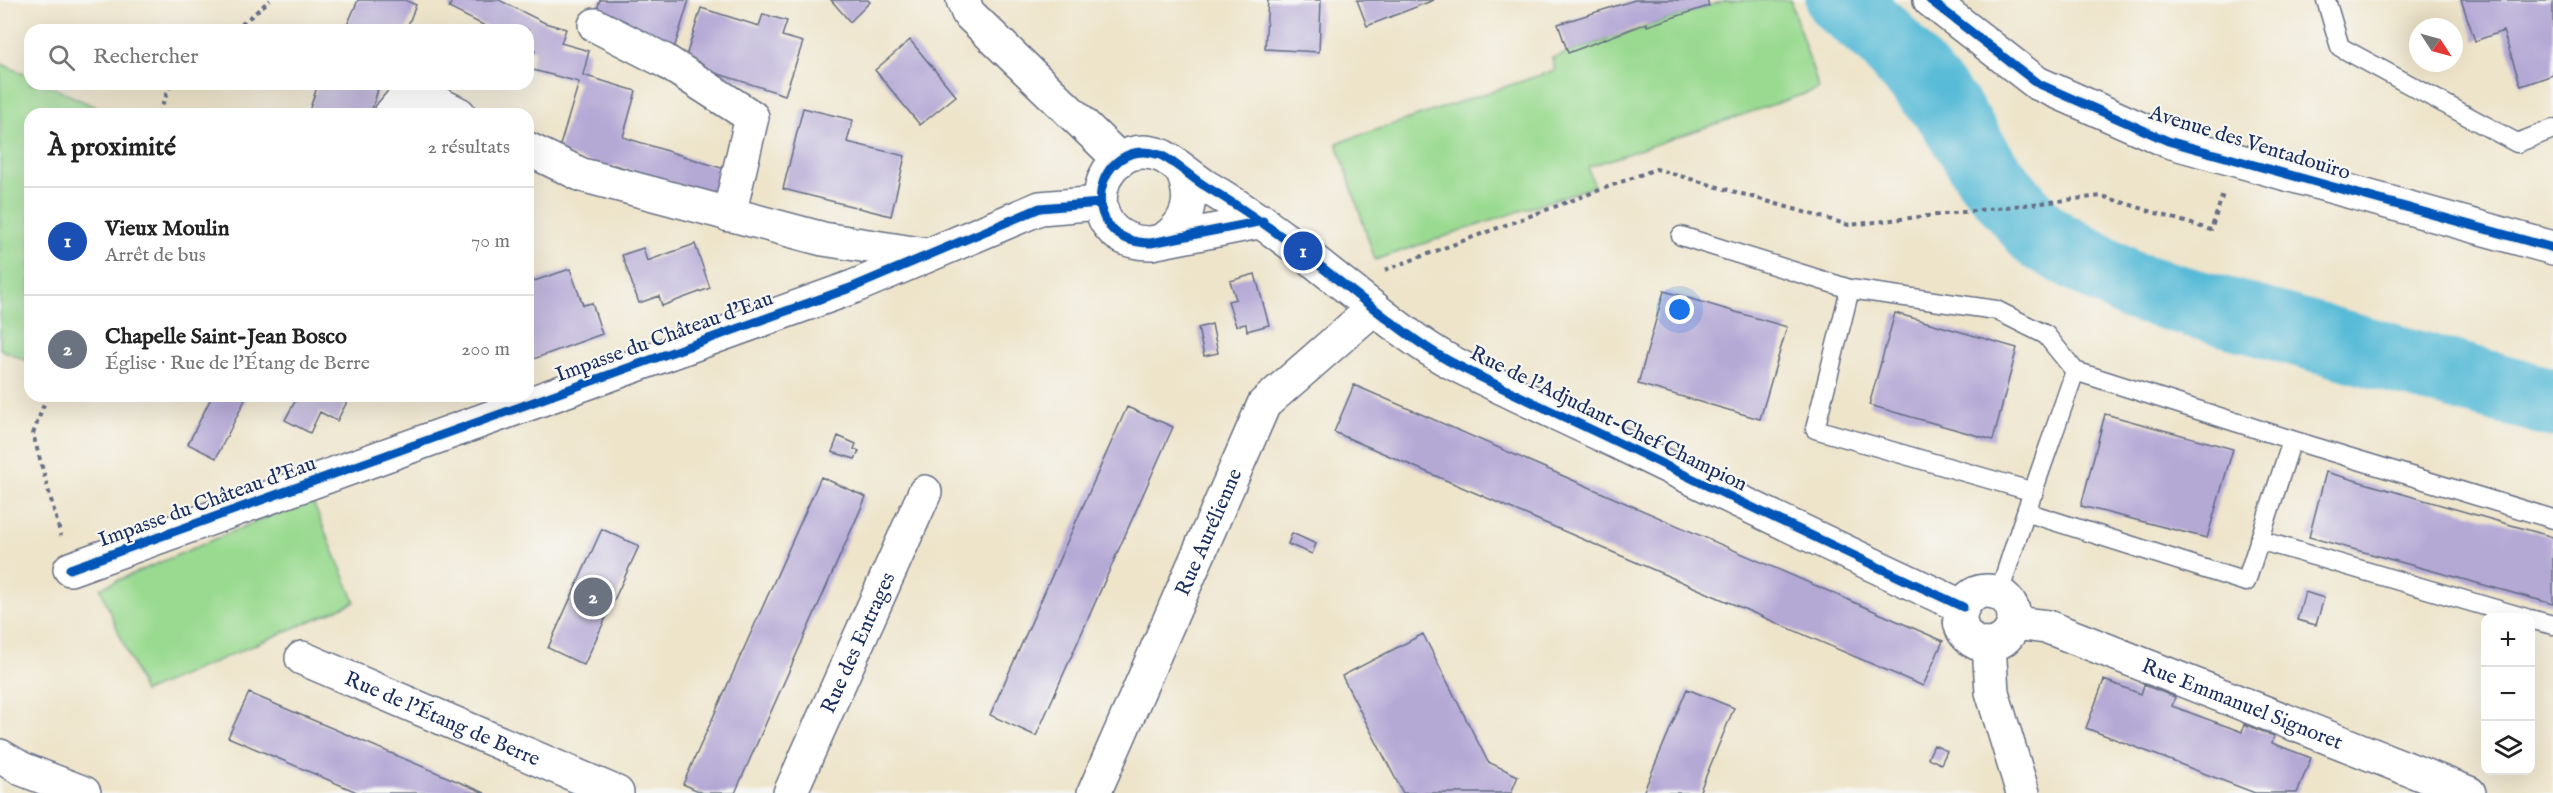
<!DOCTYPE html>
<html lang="fr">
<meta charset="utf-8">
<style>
:root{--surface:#fff;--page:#f6f6f6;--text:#222;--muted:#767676;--line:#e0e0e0;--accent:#d1495b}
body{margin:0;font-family:"IM FELL English",serif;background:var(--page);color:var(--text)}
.controls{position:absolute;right:18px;bottom:18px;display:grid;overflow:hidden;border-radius:12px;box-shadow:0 6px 24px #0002}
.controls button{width:54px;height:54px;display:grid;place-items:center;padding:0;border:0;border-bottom:2px solid var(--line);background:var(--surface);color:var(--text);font:30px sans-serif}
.compass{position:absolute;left:2409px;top:18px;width:54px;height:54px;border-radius:50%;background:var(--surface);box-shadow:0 6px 24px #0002;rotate:126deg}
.you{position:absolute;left:1680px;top:310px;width:21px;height:21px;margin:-15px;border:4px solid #fff;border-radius:50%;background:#1a73e8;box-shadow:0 0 0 9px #1a73e833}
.badge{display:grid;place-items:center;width:39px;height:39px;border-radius:50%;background:var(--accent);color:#fff;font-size:20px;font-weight:700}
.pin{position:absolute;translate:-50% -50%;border:3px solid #fff;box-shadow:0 2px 6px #0006}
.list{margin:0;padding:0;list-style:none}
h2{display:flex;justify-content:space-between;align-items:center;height:78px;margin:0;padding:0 24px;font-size:26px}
h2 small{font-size:20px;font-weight:400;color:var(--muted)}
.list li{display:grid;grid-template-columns:39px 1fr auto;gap:18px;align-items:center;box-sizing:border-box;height:108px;padding:0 24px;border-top:2px solid var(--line)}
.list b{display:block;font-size:22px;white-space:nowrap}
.list p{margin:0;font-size:20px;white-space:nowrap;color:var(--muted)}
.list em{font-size:20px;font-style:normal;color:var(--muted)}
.icon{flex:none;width:33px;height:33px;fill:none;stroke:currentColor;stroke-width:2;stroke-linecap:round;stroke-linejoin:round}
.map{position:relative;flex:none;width:2553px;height:793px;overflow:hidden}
.search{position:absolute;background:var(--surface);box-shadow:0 6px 24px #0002;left:24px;top:24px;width:510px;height:66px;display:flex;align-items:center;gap:15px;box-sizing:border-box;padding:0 21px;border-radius:18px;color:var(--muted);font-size:22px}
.panel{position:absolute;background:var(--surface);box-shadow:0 6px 24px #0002;left:24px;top:108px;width:510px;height:294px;border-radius:18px}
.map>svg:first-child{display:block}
.green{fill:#9ada90;stroke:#5a8477;stroke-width:1.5}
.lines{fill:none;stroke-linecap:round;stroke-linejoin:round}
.river{stroke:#58bbd7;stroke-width:69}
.building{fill:#b4a8d5}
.lane-casing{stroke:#656e84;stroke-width:21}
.street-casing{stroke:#656e84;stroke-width:36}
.primary-casing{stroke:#656e84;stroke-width:36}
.path{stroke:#656e84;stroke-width:4;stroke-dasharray:4.5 4.5;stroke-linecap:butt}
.lane{stroke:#fff;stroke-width:18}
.street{stroke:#fff;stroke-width:33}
.primary{stroke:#fff;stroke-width:33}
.cycleway-casing{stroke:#f6f6f2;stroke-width:13}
.cycleway{stroke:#0057b8;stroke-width:9}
.labels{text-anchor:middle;stroke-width:4.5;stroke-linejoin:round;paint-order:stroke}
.street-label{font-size:21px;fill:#1b2f5e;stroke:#f6f6f2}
</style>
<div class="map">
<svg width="2553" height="793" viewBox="0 0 2553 793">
<rect width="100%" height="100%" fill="#f6f6f2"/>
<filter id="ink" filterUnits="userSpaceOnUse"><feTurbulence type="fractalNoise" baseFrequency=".0167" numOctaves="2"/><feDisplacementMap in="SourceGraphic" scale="12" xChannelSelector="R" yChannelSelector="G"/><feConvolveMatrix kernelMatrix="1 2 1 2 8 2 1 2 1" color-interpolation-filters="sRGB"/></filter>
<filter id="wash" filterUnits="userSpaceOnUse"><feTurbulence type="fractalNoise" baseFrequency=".008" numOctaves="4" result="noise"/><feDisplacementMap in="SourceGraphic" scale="24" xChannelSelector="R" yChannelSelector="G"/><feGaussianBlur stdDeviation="1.35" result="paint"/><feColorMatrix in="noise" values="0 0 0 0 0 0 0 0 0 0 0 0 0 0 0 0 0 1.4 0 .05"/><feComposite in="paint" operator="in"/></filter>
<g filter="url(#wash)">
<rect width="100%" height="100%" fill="#eee4ca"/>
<path class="green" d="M1726,0h64l29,89 -231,78 6,19 -219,74 -38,-117 218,-73 -3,-12z
M0,63l30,14v7h15l66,30h-81v248l-30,-13z
M311,498l44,104 -211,90 -44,-104z"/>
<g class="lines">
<path class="river" d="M1840,0l43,36 65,74 39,62 54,65 91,49 421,117"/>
</g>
<g id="blocks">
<path class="building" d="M358,0h47l11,5 -10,25h-61z
M452,0h47l46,23 21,6 -5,14 28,8 -6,24 53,16 -13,46 114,36 -7,27 -116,-35 -1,5 -55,-18 21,-70 -50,-13 6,-18 -7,-3v-18h-35l-44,-22z
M600,0h89l-16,52 -77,-38z
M831,0h37l2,2 -20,20z
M1268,0h53l-2,52 -54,-3z
M1357,0h77l-67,26z
M1635,0h72l2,6 -62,20v-3l-79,30 -10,-29z
M2461,0h92v75l-32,11 -18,-55 -28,10z
M701,8l58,18 4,-12 24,7 -5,15 21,6 -18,53 -101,-32z
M910,40l46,56 -36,29 -45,-55z
M318,84h43l17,5 -7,25h-63z
M803,108l50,12 -6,22 58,14 -14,60 -108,-27z
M695,244l15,44 -48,18 -3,-10 -20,7 -17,-48 21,-7 4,13z
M570,269l13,36 9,-2 10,31 -74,27v-78z
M1255,274l14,51 -22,6 -1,-7 -10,2 -8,-25 8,-2 -6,-18z
M1664,291l123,36 -27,92 -122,-35z
M1895,313l122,35 -24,92 -124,-35z
M1212,324l6,29 -14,3 -6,-28z
M1354,385l589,256 -20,45 -589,-254z
M212,396h35l-31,62 -28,-14z
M298,396h52l-13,25 -17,-9 -10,21 -25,-13z
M1127,407l46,20 -137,309 -46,-21z
M2105,414l128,35 -26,89 -126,-32z
M838,436l18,8 -2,5 5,2 -4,8 -23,-7z
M2326,472l227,65v67l-244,-67z
M821,477l45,20 -131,296h-32l-20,-9z
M602,529l37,17 -55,119 -36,-17z
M1292,533l24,11 -4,10 -24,-10z
M2305,592l19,6 -8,27 -19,-5z
M1423,634l65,128 30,14 -7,17h-108l-61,-117z
M2104,680l37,14 3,-9 31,12 -3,9 70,26 2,-8 30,12 -2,7 39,15 -14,35h-42l-169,-65z
M1687,689l47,19 -35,85h-56z
M249,693l236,100h-126l-131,-56z
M1934,745l13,6 -6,13 -13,-6z"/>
</g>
</g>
<g filter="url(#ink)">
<use href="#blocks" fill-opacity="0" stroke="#656e84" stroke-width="1.5"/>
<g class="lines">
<g class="lane-casing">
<path id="lane" d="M2326,0l14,47 177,96 36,-14
M1681,236l169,53
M2292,440l261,79
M2026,512l220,70 46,-142 -217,-69
M2259,540l267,78
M1999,594c23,-75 51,-149 76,-223l-29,-36 -50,-25 -146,-21 -35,140 219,63
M2530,619l23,6"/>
</g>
<g class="street-casing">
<g id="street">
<path d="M963,0l5,13 152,147"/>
<path d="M1930,0l107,83 131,58 385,107"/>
<path d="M595,25l70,36 87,56 -23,98"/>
<path d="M391,114l20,-24 48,24"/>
<path d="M528,149l54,26 241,64 103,16"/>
<path d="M1263,221l-112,22c-80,0 -56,-110 9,-88 11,4 32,23 45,31 46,27 87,57 129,91 35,27 77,63 115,84 55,29 112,54 168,81 115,56 230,111 346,165"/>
<path d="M1166,238c23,-17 28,-39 17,-65"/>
<path d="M70,569l783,-282 187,-79 60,-5"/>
<circle cx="1987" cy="618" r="27"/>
<path id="s1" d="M2014,623l34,4 421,166"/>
<path d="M1989,645l3,47 31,101"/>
<path id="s2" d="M302,658l315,135"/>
<path id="s3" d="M790,793l135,-301"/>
<path id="s4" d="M1094,793l170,-389 110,-96"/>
</g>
</g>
<g class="primary-casing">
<path id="primary" d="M0,756l22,13 62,24"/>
</g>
<path class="path" d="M235,30l35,-30
M159,114l10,-26 4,-4
M1385,270l271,-101 193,56 253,-29 109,34 12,-36
M47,396l-14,38 28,102"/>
<use href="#lane" class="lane"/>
<use href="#street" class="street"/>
<use href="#primary" class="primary"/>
<g class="cycleway-casing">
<path id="cycleway" d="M1930,0l107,83 131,58 385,107
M1263,221l-112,22c-80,0 -56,-110 9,-88 11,4 32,23 45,31 46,27 87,57 129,91 35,27 77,63 115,84 55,29 112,54 168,81 115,56 230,111 346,165
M70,569l783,-282 187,-79 60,-5"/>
</g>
<use href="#cycleway" class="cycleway"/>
</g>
</g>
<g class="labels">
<g class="street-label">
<text transform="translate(2250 142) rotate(17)" y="7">Avenue des Ventadouïro</text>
<text transform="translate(664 336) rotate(-20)" y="7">Impasse du Château d'Eau</text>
<text transform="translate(1609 418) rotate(26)" y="7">Rue de l'Adjudant-Chef Champion</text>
<text transform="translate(207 501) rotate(-20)" y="7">Impasse du Château d'Eau</text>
<text dy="7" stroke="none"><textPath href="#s4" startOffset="285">Rue Aurélienne</textPath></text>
<text dy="7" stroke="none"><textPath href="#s3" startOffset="165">Rue des Entrages</textPath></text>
<text dy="7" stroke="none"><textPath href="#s1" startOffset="243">Rue Emmanuel Signoret</textPath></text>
<text dy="7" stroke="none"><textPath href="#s2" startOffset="153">Rue de l'Étang de Berre</textPath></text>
</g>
</g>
</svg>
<div class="controls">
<button>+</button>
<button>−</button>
<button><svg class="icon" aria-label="layers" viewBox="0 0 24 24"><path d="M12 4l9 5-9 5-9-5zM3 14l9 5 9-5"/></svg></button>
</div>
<svg class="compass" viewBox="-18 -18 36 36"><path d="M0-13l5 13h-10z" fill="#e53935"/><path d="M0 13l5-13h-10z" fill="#767676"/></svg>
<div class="you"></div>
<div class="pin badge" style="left:1303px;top:251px;background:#1a4fb4">1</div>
<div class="pin badge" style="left:593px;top:597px;background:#6b7280">2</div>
<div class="search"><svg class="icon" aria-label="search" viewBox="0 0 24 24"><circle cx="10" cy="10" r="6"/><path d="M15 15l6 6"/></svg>Rechercher</div>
<section class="panel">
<h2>À proximité<small>2 résultats</small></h2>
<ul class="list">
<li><span class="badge" style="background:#1a4fb4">1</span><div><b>Vieux Moulin</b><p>Arrêt de bus</p></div><em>70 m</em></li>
<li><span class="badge" style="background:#6b7280">2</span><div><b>Chapelle Saint-Jean Bosco</b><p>Église · Rue de l'Étang de Berre</p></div><em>200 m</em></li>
</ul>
</section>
</div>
